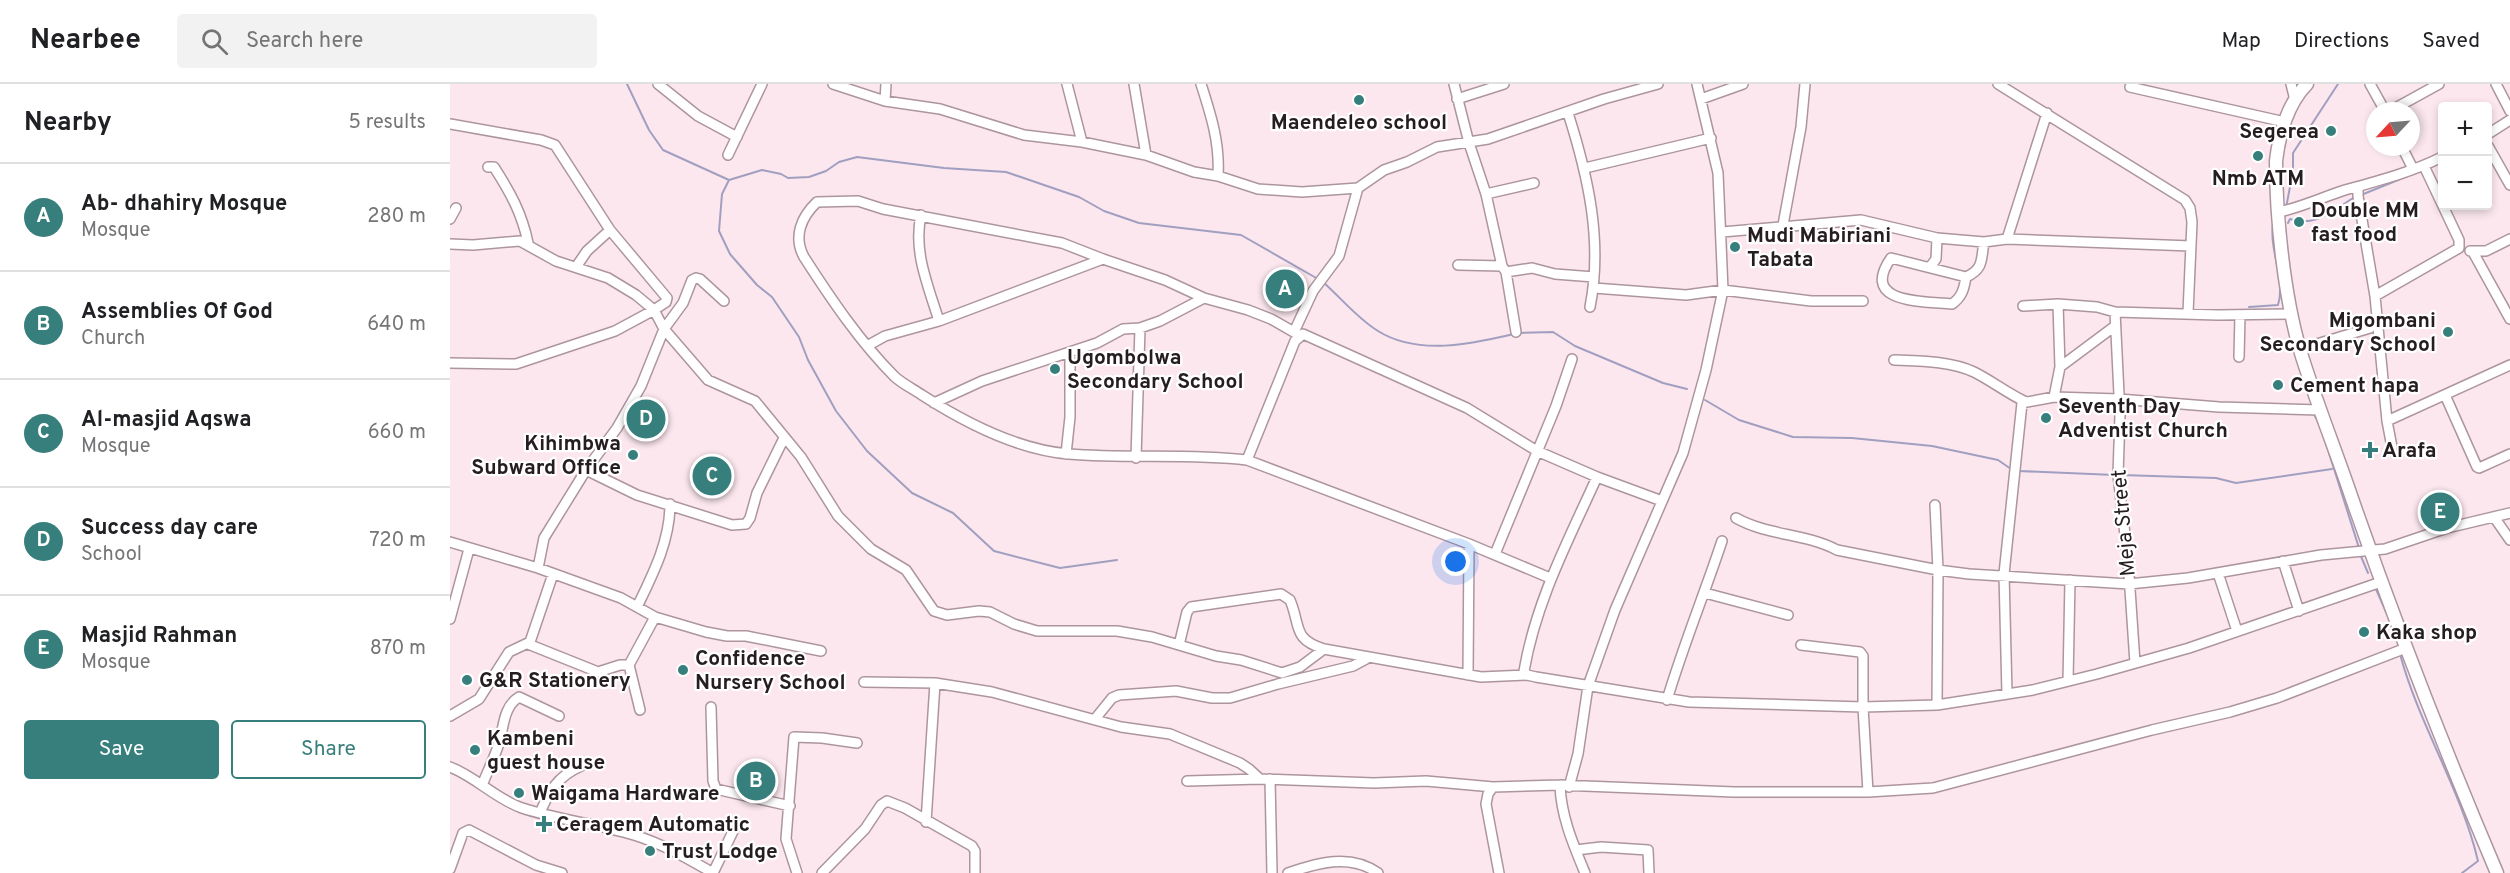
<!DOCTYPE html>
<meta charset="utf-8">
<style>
:root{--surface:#fff;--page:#f2f2f2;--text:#202124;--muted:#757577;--line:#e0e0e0;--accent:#377f7c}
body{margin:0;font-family:Overpass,sans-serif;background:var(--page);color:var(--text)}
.controls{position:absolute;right:18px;top:18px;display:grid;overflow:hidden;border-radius:6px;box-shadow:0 3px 9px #0003}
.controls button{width:54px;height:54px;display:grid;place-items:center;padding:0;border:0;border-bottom:2px solid var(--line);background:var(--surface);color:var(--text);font:30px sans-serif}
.compass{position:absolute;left:1916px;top:18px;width:54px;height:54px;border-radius:50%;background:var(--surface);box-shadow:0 3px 9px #0003;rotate:244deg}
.you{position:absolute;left:1006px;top:478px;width:21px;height:21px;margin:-15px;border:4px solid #fff;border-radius:50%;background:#1a73e8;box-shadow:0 0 0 9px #1a73e833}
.badge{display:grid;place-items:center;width:39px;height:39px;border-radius:50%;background:var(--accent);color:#fff;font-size:20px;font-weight:700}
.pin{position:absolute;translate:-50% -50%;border:3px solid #fff;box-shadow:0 2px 6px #0006}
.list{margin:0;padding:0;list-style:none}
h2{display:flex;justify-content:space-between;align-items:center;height:78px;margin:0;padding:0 24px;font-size:26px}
h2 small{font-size:20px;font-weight:400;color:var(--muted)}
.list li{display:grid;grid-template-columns:39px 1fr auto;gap:18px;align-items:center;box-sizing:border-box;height:108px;padding:0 24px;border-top:2px solid var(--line)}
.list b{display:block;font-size:22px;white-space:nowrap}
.list p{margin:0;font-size:20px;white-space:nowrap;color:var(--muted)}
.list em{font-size:20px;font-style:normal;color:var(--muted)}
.actions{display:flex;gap:12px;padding:18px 24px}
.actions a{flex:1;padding:14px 0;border:2px solid var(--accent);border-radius:6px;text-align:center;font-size:21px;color:var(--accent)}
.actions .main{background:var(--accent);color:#fff}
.icon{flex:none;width:33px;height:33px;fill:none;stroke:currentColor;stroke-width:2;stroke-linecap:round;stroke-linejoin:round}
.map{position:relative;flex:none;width:2060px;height:789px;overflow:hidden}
header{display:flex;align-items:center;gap:36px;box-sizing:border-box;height:84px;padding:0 30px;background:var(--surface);border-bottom:2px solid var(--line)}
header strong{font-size:28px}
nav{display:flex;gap:33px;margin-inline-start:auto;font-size:21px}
.search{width:420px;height:54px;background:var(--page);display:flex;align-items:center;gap:15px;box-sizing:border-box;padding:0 21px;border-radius:6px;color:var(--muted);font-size:22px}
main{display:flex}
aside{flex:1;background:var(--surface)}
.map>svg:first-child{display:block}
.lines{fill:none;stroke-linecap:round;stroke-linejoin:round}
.stream{stroke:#a19fc0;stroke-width:2}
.minor-casing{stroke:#ad959f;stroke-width:12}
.major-casing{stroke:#ad959f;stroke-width:15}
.minor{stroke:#fff;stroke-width:9}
.major{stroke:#fff;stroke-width:12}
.poi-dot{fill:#377f7c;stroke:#fff;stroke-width:2}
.labels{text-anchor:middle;stroke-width:4.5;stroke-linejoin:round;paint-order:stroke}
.poi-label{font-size:21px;font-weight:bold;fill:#261d21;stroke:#fff;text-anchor:start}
.street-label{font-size:21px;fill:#261d21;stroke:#fff}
</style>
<header>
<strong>Nearbee</strong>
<div class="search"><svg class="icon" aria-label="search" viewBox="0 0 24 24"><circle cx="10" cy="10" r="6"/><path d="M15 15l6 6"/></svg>Search here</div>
<nav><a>Map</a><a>Directions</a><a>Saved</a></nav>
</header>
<main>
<aside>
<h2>Nearby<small>5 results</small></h2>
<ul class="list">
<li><span class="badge">A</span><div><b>Ab- dhahiry Mosque</b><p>Mosque</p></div><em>280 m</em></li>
<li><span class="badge">B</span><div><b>Assemblies Of God</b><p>Church</p></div><em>640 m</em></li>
<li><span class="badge">C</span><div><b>Al-masjid Aqswa</b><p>Mosque</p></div><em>660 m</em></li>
<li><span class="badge">D</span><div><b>Success day care</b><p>School</p></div><em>720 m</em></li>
<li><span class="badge">E</span><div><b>Masjid Rahman</b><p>Mosque</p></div><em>870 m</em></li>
</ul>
<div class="actions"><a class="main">Save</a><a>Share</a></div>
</aside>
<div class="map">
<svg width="2060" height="789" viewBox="0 0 2060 789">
<rect width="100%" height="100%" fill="#fce7ef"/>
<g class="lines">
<path class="stream" d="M177,0l22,46 14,20 66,30 33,-10 19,4 7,4 21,-1 17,-6 13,-9 18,-5 87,11 62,4 73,25 25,14 35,12 102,12 77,44
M279,96l-7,14 -3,37 11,23 27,31 15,12 27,40 9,23 28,51 31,40 45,42 41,20 41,38 66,17 57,-8
M1911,111l47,-19
M1836,124l7,-37v-18l45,-69
M1838,139l2,-4c26,9 44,-10 65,-22
M873,198c18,16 35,37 55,49 40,25 93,13 136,3
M1799,223l29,-2c8,-26 -9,-54 -5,-81
M1839,248l4,15
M1069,249l34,-1 22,14 88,37 24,6
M1255,316l34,20 54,17 59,1 80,8 66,14 13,9
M1864,330l6,12
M1873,350l36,114
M1569,387l96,4
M1671,391l95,3 20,5 96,-14
M1910,470l8,19
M1925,503l16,36
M1950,570c19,71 61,135 78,207l-16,12"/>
<g class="minor-casing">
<path id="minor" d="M208,0l40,32 39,21
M383,0l52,17 55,8 84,26 58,7 64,13 48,17 24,4 40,13 44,3 56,-4 26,-18 23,-8 30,-15 51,-8 116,-40 54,-15
M617,0l15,58
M684,0l12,71
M751,0c10,31 19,59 17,92
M1004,0l15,59 17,51 16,72 4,6 26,-4 23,6 39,3
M1548,0l187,116 5,8 2,14 -4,91
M1841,0l4,16
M1920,0l15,27
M2046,0l14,27
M1680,3l155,35
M1007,15l47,-15
M1251,15l42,-15
M435,17l1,-17
M1940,27l49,-27
M1118,29c20,63 35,128 22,194
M0,40l91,16 14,5 55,85 57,68 -1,4 -12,8 -39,21 -99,33 -66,-1
M2038,50l22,-14
M2038,62l22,39
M1952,63l11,22
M278,71l34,-71
M1974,82l18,38
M38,83h6c16,25 28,46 34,76
M1135,84l126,-30
M1908,103v9l17,100 12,125 5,26
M1036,110l48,-11
M1829,128c23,-5 44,-15 66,-22 33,-9 67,-18 97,-33
M471,131c-8,37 7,70 18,106
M0,135l6,-11
M1333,141l18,-98 4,-43
M1272,148l139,-12 76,18 47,4 23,-3 184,7
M1557,155l40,-126
M0,160l23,1 47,-4 36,20 52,17 28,17 18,15 10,19 44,51 47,21 46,56 37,59 33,33 35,21 28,41 13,4 32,-4 11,1 24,12 23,7h80l35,6 64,19 25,4 41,13 18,-6 24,-18
M2020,167h16l24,-12
M2023,168l37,67
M653,175l-41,-16 -179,-34 -25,-8 -41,1c-16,15 -24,35 -13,55 27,42 56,85 91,120 8,7 18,12 27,18 42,27 97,55 147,59 59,5 119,-1 178,6l222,84 81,34
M1008,181l44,1
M126,183l11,-16 23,-21
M1480,183l6,-8 1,-21
M1056,188l10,60
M1516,193c-2,12 -4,20 -14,27 -29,-3 -93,0 -61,-46l75,19c18,-8 15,-18 18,-35
M1144,204l92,7 37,-5 88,11h52
M1925,212l84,-48v-8l-16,-34
M1608,220l2,63
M1573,222l35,-2 39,3 18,5 103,3 73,-1
M1665,228l5,103 -2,60 10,85 7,103
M844,248l19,-41 26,-35 19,-68
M417,262l18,-10 54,-15 164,-62 62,21 39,18 44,12 23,9 28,16
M1850,265l70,-21 7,-10
M1789,273l1,-42
M1444,276c26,1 57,1 80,12 18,9 33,21 50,29
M1995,311l32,72 2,1 31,-14
M1604,313l6,-30 55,-41
M484,319l48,-22 115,-38 26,-14 17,-1 20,-7 44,-23
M1937,337l123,-56
M616,370l4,-37v-64
M686,374l4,-130
M797,376l48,-119 8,-7 164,74 70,43 60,26 65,24
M136,386l51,25 95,30 14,-1 4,-6 7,-25 27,-55
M1147,393c-29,64 -61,124 -73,194l3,4 9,2 153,25 174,5 74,-2 96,-15 64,-16 92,-26 192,-66
M1485,421l3,65 -1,135
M2044,433l16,23
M1286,434c32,18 69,15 101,32l101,20 31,4 160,10 59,-6 133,-23 64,-6 62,-21 63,-15
M0,458l88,26 83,30 34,19 51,15 21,4h19l75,15
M1045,470l61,-148 16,-47
M1833,477l16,50
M88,484l6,-30 42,-68 31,-42 24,-42 23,-57 19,-26 9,-23 4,-2 4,1 24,22
M1768,489l19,58
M1255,509l83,22
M187,523c16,-33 33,-66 33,-103
M0,535l19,-70
M78,560l70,28 22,-7h9
M729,561l8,-33 4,-5 90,-13 9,6c11,26 2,39 34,49l157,28 46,-2
M1351,561l59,7 3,4v51l5,85
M1018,591l1,-131
M1618,597l2,-101
M414,598l71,1 57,9 129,35 49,7 70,29 9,6 11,10
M1557,610l-3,-120 18,-171 32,-6 65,2 100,8 100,3
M1217,616c16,-54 37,-105 55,-159
M261,623l2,74 3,8 74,17
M190,626l-11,-45 26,-48
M0,632l29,-17 30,-47 21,-10 23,-68
M645,635l17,-21 7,-3 57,-4 36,7h18l48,-14 75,-18 13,-7
M0,683c26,10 46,32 72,41 37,12 75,16 112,27 29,9 53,23 79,38
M820,695l2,94
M737,697l73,-2 114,4 52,-2 67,6
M33,699c5,-13 12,-26 16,-40 5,-16 4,-36 20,-46l40,19
M1110,701c1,31 13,59 25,88
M1119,703l9,-33 10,-68 27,-76 68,-157 23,-83 17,-80 -5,-117 -21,-89
M90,729c9,-22 18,-37 41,-47
M476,738l9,-139
M1126,766l25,-3 47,3 1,23
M0,785l13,-36 6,-3 67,35 26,8
M263,789l23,-48
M347,789l-11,-34 8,-102 28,1 35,5
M372,789l43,-44 16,-24 6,-4 18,7 67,38 3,5v22
M838,789c29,-10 62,-20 90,0
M1049,789l-13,-69 2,-10 5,-7 67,-2 174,7h134l65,-4 219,-58 78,-18 47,-14 129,-50"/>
</g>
<g class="major-casing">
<path id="major" d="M1857,0c-19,19 -28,50 -31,77 0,56 8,134 24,189 14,46 32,91 48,137 45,131 95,259 149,386"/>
</g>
<use href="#minor" class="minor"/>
<use href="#major" class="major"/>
</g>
<g class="poi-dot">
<circle cx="909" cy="16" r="6"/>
<circle cx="1881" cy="47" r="6"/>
<circle cx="1808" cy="72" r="6"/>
<circle cx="1849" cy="138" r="6"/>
<circle cx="1285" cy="163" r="6"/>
<circle cx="1998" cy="248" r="6"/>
<circle cx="605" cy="285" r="6"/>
<circle cx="1828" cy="301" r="6"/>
<circle cx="1596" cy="334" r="6"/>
<path d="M1917 357h6v6h6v6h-6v6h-6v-6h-6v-6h6z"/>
<circle cx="183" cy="371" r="6"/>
<circle cx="1914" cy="548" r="6"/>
<circle cx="233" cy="586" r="6"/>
<circle cx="17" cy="596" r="6"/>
<circle cx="25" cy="666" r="6"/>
<circle cx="69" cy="709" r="6"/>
<path d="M91 731h6v6h6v6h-6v6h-6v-6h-6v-6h6z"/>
<circle cx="200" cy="767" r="6"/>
</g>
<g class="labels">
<g class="poi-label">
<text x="909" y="45" text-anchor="middle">Maendeleo school</text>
<text x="1869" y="54" text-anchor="end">Segerea</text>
<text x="1808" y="101" text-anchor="middle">Nmb ATM</text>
<text x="1861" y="133">Double MM<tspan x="1861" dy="24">fast food</tspan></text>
<text x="1297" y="158">Mudi Mabiriani<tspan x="1297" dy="24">Tabata</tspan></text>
<text x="1986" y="243" text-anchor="end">Migombani<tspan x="1986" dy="24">Secondary School</tspan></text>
<text x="617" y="280">Ugombolwa<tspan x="617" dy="24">Secondary School</tspan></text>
<text x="1840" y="308">Cement hapa</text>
<text x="1608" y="329">Seventh Day<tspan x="1608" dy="24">Adventist Church</tspan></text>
<text x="171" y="366" text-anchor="end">Kihimbwa<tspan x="171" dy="24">Subward Office</tspan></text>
<text x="1932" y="373">Arafa</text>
<text x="1926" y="555">Kaka shop</text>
<text x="245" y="581">Confidence<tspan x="245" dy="24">Nursery School</tspan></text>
<text x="29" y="603">G&amp;R Stationery</text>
<text x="37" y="661">Kambeni<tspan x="37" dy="24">guest house</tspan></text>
<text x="81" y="716">Waigama Hardware</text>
<text x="106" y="747">Ceragem Automatic</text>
<text x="212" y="774">Trust Lodge</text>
</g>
<g class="street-label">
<text transform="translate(1673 439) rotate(-95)" y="7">Meja Street</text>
</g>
</g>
</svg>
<div class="controls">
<button>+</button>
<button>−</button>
</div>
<svg class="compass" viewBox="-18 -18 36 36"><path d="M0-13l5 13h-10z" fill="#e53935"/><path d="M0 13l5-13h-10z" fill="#757577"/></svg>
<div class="you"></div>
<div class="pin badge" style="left:835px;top:205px">A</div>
<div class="pin badge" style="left:306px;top:697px">B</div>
<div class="pin badge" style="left:262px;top:392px">C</div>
<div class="pin badge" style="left:196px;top:335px">D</div>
<div class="pin badge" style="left:1990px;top:428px">E</div>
</div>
</main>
